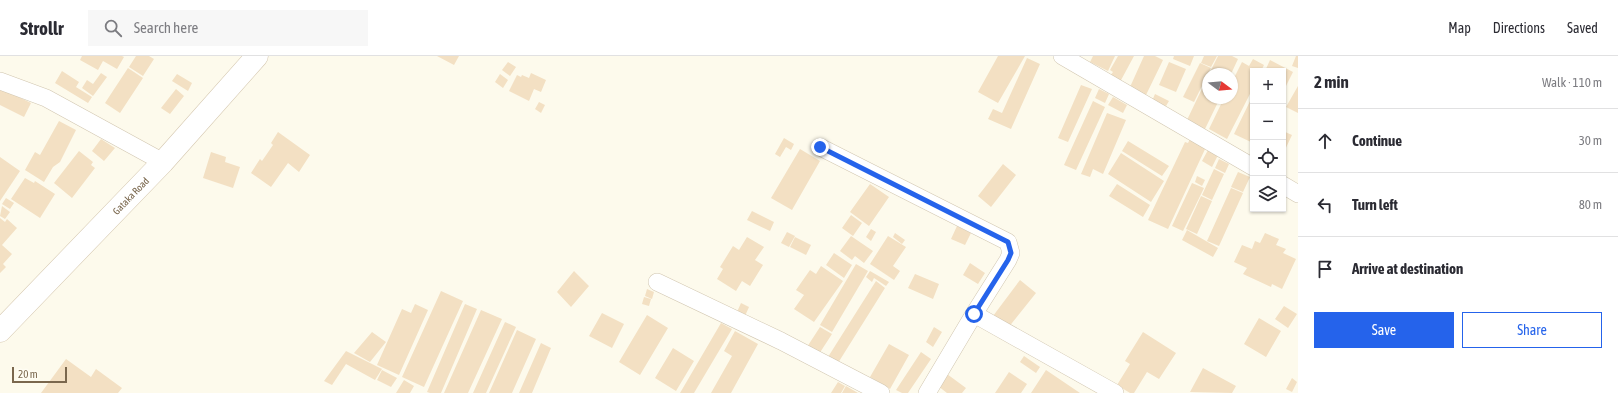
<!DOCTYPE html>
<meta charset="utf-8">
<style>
:root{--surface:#fff;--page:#f7f7f7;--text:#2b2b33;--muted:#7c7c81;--line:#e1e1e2;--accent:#2563eb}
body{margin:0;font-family:"Asap Condensed",sans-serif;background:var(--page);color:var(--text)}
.controls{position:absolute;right:12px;top:12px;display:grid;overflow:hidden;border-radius:0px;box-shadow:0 1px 3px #0004}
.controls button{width:36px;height:36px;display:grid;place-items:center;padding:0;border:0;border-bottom:1px solid var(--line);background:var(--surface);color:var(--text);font:20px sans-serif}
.compass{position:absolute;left:1202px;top:12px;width:36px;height:36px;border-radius:50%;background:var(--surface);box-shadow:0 1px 3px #0004;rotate:106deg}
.scale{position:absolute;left:12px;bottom:10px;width:55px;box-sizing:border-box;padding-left:4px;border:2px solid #7a674d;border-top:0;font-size:11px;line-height:14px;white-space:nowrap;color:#7a674d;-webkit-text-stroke:3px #fffdf3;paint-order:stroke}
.stop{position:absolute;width:12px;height:12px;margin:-9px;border:3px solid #2563eb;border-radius:50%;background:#fff}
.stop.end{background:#2563eb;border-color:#fff;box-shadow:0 1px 4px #0008}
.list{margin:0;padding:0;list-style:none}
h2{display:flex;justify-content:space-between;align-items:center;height:52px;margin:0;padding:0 16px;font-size:17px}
h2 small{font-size:13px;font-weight:400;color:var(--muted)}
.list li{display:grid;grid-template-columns:26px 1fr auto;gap:12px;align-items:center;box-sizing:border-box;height:64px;padding:0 16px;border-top:1px solid var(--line)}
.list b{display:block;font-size:15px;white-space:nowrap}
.list em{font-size:13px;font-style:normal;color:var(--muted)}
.actions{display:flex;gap:8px;padding:12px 16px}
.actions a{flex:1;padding:9px 0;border:1px solid var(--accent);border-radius:0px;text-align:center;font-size:14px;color:var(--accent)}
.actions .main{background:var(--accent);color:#fff}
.icon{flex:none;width:22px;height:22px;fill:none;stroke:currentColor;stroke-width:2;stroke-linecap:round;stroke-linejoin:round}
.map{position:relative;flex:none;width:1298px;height:337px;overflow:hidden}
header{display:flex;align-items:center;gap:24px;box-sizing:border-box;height:56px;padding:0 20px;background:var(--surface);border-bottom:1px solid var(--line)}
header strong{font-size:19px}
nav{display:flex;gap:22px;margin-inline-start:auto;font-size:14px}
.search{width:280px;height:36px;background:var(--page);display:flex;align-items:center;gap:10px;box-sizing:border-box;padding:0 14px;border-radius:0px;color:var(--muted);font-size:15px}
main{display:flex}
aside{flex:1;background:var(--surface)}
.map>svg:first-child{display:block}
.building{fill:#f3e0c3}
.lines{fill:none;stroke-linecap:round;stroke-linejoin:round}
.street-casing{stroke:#d1c6b0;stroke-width:18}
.secondary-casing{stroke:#d4c6ae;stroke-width:23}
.street{stroke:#fff;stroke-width:17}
.secondary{stroke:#fff;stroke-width:22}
.route{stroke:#2563eb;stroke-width:5}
.labels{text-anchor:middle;stroke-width:3;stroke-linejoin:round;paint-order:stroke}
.street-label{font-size:10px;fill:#7a674d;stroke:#fffdf3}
</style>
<header>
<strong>Strollr</strong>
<div class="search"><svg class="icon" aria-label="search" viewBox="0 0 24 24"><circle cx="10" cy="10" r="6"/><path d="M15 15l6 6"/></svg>Search here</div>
<nav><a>Map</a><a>Directions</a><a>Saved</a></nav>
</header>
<main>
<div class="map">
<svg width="1298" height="337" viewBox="0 0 1298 337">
<rect width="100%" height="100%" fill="#fdfaec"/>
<path class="building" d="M82,0h40l2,1 -7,12 -14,-8 -5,9 -18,-10z
M136,0h13l5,3 -11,17 -14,-9z
M437,0h22l-5,9z
M998,0h27l-27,47 -20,-11z
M1093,0h22l-7,15 -18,-9z
M1118,0h16l-14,26 -10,-6 3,-4 -3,-2z
M1144,0h11l8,4 -17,35 -16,-8z
M1174,0h20l-4,10 -17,-7z
M1204,0h13l-6,11 -10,-4z
M1218,0h14l6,3 -7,15h-22z
M1296,0h2v12l-6,-2z
M1027,2l13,6 -29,65 -23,-10 5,-10 9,4z
M1253,3l11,6 -3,6h-8v17l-26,51 -18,-10 15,-31h8v-16l10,-20 7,4z
M1270,4l23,12 -10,20v-21h-18z
M508,6l8,5 -6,9 -8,-6z
M1169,6l17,7 -10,23 -17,-7z
M1200,7l11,5 -17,34 -11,-5z
M128,12l15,10 -23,35 -15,-10z
M62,15l17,11 -3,5 16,10 -4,6 -33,-20z
M101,17l6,4 -14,19 -11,-8 5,-8 6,4z
M531,17l15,7 -5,12 -7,-3 -5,12 -20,-10 8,-16 4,2 1,-2 7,3z
M177,18l15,9 -4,8 -16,-10z
M500,18l8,6 -5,8 -8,-6z
M1208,20v22h12l-15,31 -18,-9z
M1081,29l11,4 -24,53 -10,-4z
M1298,30v27l-12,-6z
M0,32l31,15 -7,14 -24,-12z
M176,33l8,7 -14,18 -9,-6z
M1099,33l10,5 -4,9 -10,-5z
M1155,38l14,7 -3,5 -14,-5z
M1253,39v48l-19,-9z
M1113,41l14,8 -4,8 -15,-8z
M1093,45l12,6 -29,63 -12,-5z
M539,46l6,3 -4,8 -6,-4z
M1107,57l19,7 -23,54 -10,-5 -3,8 -9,-3z
M59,65l17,9 -16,32 -7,5 -9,15 -19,-12 10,-18 5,3z
M1283,75l9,4 -9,19z
M278,76l32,23 -11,17 -11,-9 -17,24 -20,-14 9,-14 2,2 11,-16 -2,-2z
M784,82l10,6 -3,6 -5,-3 -6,10 -5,-3z
M101,83l14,9 -11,13 -12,-10z
M1190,83l16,8 -38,82 -20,-9 37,-78 3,1z
M1128,85l41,25 -7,10 -40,-25z
M800,93l20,12 -28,49 -21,-12z
M1208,94l10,5 -6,12 -10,-6z
M79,95l14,11 -2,3 4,3 -23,30 -18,-15z
M211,96l15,5 -1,5 15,5 -7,21 -30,-10z
M1121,97l43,28 -13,21 -43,-28z
M0,101l20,14 -20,30z
M1219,103l10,5 -4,9 -10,-5z
M1003,108l13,11 -25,32 -13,-11z
M1214,113l10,5 -12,26 -10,-5z
M1238,116l12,5 -7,15 -12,-5z
M1197,120l8,4 -3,6 -7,-4z
M25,122l9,5 1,-2 20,13 -15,24 -29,-19z
M1192,127l12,5 -21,43 -11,-5z
M870,128l19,13 -20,29 -19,-14z
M1117,128l33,21 -7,12 -34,-21z
M1231,132l12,5 -24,53 -12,-5z
M1201,140l11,5 -15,33 -11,-5z
M6,142l8,5 -4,6 -8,-5z
M2,150l8,6 -5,7 -5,-3z
M752,155l22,11 -4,9 -23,-11z
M851,159l11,8 -9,13 -11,-8z
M0,162l5,4 2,-3 10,9 -15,17 10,9 -9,10 3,3 -6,6z
M957,170l14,7 -6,12 -14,-6z
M871,173l5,3 -5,9 -5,-4z
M1187,174l31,18 -5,9 -31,-17z
M787,176l8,4 -6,11 -8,-4z
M895,177l10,7 -3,4 -9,-7z
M1265,177l14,6 -3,6 10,4 -3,4 13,6 -14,30 -10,-5 -1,3 -28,-13 4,-6 -13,-6 8,-17 10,4 3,-8 5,2z
M851,180l22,15 -9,12 -9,-7 -3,4 -12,-9z
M888,180l18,11 -13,19 7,5 -6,9 -24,-16z
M747,181l17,10 -9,13 8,5 -13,21 -8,-5 -6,10 -19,-12 6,-10 -3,-2 13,-21 6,4z
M795,181l16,8 -5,10 -16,-8z
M834,197l18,12 -8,13 -18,-13z
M970,207l15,10 -7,11 -15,-9z
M856,208l12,7 -36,61 -12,-7z
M821,210l22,15 -29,41 -20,-13 10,-14 -8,-5 14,-20 6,4z
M574,215l15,15 -18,21 -14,-15z
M870,215l19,11 -3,4 -12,-8 -2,4 -6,-5z
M915,218l24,10 -6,15 -25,-11z
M1020,224l16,13 -28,35 -15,-12z
M876,225l9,7 -47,75 -10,-6z
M647,233l7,3 -2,7 -7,-3z
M441,235l22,10 -39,86 -22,-10z
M644,241l7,2 -2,7 -7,-2z
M741,247l8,4 -4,9 -8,-4z
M415,248l13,6 -29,65 -22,-10 25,-56 9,4z
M465,248l12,5 -36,84h-11l-3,-1z
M1284,250l13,8 -9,14 -13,-9z
M481,254l21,9 -34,74h-24z
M602,257l22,11 -12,24 -23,-12z
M647,259l21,13 -28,47 -21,-13z
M1259,262l22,13 -15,26 -22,-13z
M505,266l11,5 -30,66h-13z
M721,267l11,6 -38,64h-14z
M820,271l12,7 -13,20 -12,-7z
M934,271l8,5 -9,15 -7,-5z
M517,274l19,9 -24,54h-23z
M735,275l23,13 -27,49h-20l21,-37 -8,-5z
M372,276l14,10 -16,20 -16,-9z
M1143,276l33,21 -17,26 -12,-7 -13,21h-4l-13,-8 13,-21 -5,-3z
M541,287l10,5 -19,45h-13z
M889,288l20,11 -19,34 -20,-12z
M673,292l21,13 -18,30 -21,-13z
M346,295l36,18 -7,11 -29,-16 -14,21 -8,-4z
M921,296l10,7 -23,34h-6l-6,-3z
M1024,300l16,11 -4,6 -16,-11z
M66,303l25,18 5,-8 26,19 -4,5h-77z
M1203,312l33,18 -4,7 -42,-1z
M382,314l15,8 -6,9 -14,-7z
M1046,314l34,23h-49z
M1009,316l18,12 -6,9h-26z
M947,318l19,14 -4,5h-15l-9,-7z
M1292,322l5,4 -5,10 -6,-3z
M404,324l10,6 -4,7h-14z
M838,326l7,4 -4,7h-10z
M846,330l12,7h-16z"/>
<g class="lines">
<g class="street-casing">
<path id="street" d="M1062,0l191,111
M0,25l46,17 117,64
M820,91l188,95 3,11 -3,7 -34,54
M1283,129l15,9
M657,226l124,59 100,52
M927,337l47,-79 141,79"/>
</g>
<g class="secondary-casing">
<g id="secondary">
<path id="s1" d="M0,275l163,-169 94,-106"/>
</g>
</g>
<use href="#street" class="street"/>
<use href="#secondary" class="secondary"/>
</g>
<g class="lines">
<path class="route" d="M820,91l188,95 3,11 -3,7 -34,54"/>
</g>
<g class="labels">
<g class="street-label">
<text dy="4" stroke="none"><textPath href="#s1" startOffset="188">Gataka Road</textPath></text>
</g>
</g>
</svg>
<div class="controls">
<button>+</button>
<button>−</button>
<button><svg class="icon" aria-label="locate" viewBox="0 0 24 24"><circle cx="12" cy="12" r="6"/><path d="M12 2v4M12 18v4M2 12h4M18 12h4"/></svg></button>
<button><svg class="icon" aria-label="layers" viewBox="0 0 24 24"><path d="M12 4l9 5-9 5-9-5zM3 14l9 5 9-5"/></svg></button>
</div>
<svg class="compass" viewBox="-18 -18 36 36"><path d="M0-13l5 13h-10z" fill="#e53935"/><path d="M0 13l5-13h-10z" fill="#7c7c81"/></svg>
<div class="scale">20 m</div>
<div class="stop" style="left:974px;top:258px"></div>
<div class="stop end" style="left:820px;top:91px"></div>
</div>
<aside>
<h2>2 min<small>Walk · 110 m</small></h2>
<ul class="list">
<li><svg class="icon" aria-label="ahead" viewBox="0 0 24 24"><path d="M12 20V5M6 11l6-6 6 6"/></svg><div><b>Continue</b></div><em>30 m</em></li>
<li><svg class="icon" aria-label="left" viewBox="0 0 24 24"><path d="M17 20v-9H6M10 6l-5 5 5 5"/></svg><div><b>Turn left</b></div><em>80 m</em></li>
<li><svg class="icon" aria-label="arrive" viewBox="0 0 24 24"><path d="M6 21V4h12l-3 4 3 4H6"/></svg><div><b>Arrive at destination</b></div></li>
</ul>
<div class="actions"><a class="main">Save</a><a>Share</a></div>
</aside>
</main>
